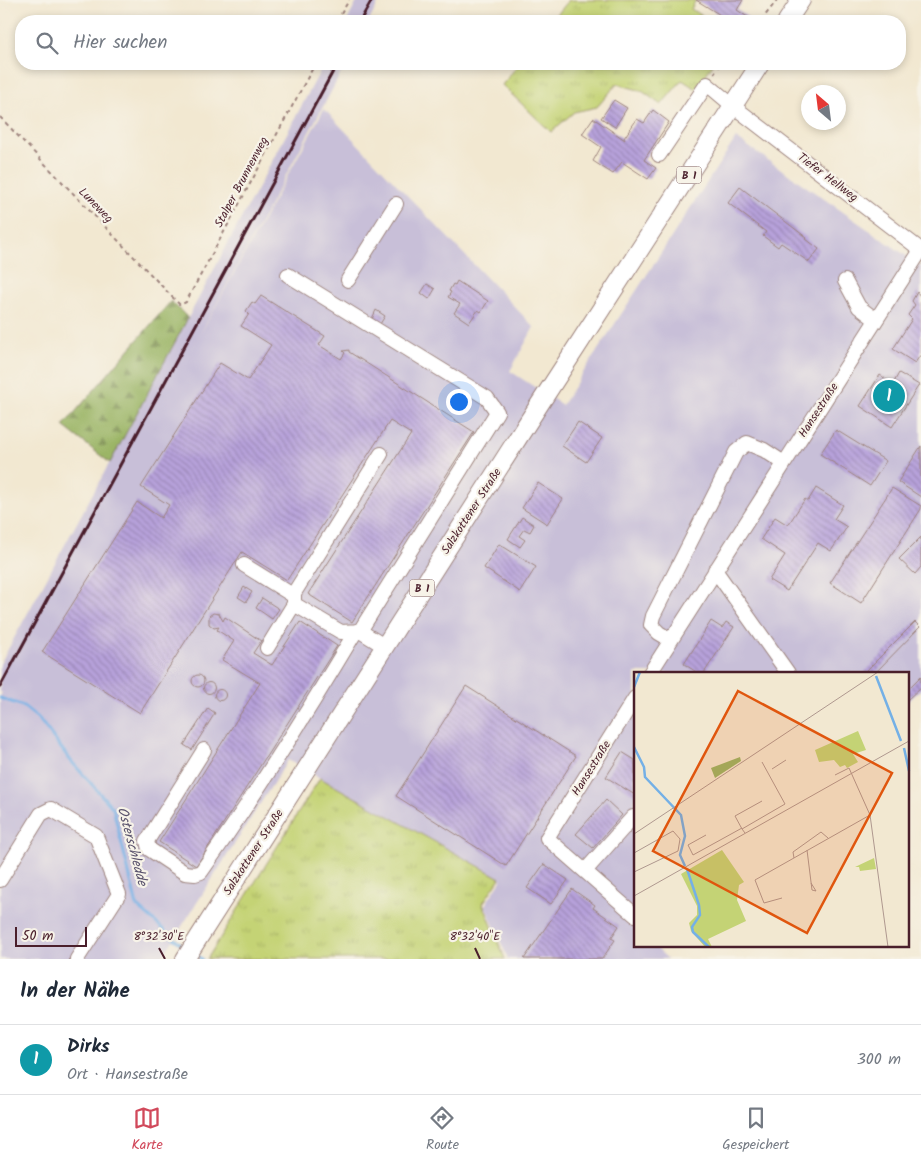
<!DOCTYPE html>
<html lang="de">
<meta charset="utf-8">
<style>
:root{--surface:#fff;--page:#f6f6f7;--text:#1f2937;--muted:#747a83;--line:#e0e1e3;--accent:#d1495b}
body{margin:0;font-family:Kalam,sans-serif;background:var(--page);color:var(--text)}
.compass{position:absolute;left:801px;top:85px;width:45px;height:45px;border-radius:50%;background:var(--surface);box-shadow:0 2px 8px #0003;rotate:332deg}
.scale{position:absolute;left:15px;bottom:12px;width:72px;box-sizing:border-box;padding-left:5px;border:2px solid #4a1f2b;border-top:0;font-size:14px;line-height:18px;white-space:nowrap;color:#4a1f2b;-webkit-text-stroke:4px #f7f3e8;paint-order:stroke}
.you{position:absolute;left:458px;top:401px;width:18px;height:18px;margin:-12px;border:4px solid #fff;border-radius:50%;background:#1a73e8;box-shadow:0 0 0 8px #1a73e833}
.badge{display:grid;place-items:center;width:32px;height:32px;border-radius:50%;background:var(--accent);color:#fff;font-size:16px;font-weight:700}
.pin{position:absolute;translate:-50% -50%;border:2px solid #fff;box-shadow:0 1px 5px #0006}
.list{margin:0;padding:0;list-style:none}
h2{display:flex;justify-content:space-between;align-items:center;height:65px;margin:0;padding:0 20px;font-size:21px}
h2 small{font-size:16px;font-weight:400;color:var(--muted)}
.list li{display:grid;grid-template-columns:32px 1fr auto;gap:15px;align-items:center;box-sizing:border-box;height:70px;padding:0 20px;border-top:1px solid var(--line)}
.list b{display:block;font-size:19px;white-space:nowrap}
.list p{margin:0;font-size:16px;white-space:nowrap;color:var(--muted)}
.list em{font-size:16px;font-style:normal;color:var(--muted)}
.icon{flex:none;width:28px;height:28px;fill:none;stroke:currentColor;stroke-width:2;stroke-linecap:round;stroke-linejoin:round}
.map{position:relative;flex:none;width:921px;height:959px;overflow:hidden}
.search{position:absolute;background:var(--surface);box-shadow:0 2px 8px #0003;left:15px;right:15px;top:15px;height:55px;display:flex;align-items:center;gap:12px;box-sizing:border-box;padding:0 18px;border-radius:20px;color:var(--muted);font-size:19px}
.sheet{height:135px;background:var(--surface)}
nav{display:flex;justify-content:space-around;align-items:center;box-sizing:border-box;height:70px;border-top:1px solid var(--line);background:var(--surface);font-size:14px;color:var(--muted)}
nav a{display:grid;justify-items:center;gap:2px}
nav .on{color:var(--accent)}
.map>svg:first-child{display:block}
.industrial{fill:#c8bfd8}
.grass{fill:url(#grass-tufts);stroke:#877950}
.forest{fill:url(#forest-firs);stroke:#726a48}
.lines{fill:none;stroke-linecap:round;stroke-linejoin:round}
.stream{stroke:#74b0e6;stroke-width:3}
.building{fill:url(#building-back-hatch)}
.minor-casing{stroke:#9e847e;stroke-width:16}
.major-casing{stroke:#9e847e;stroke-width:20}
.path{stroke:#9e847e;stroke-width:2;stroke-dasharray:4 4;stroke-linecap:butt}
.minor{stroke:#fff;stroke-width:14}
.major{stroke:#fff;stroke-width:18}
.rail{stroke:#4a1f2b;stroke-width:3}
.ticks{fill:none;stroke:#4a1f2b;stroke-width:2}
.labels{text-anchor:middle;stroke-width:4.5;stroke-linejoin:round;paint-order:stroke}
.shield{fill:#f7f3e8;stroke:#7e5f64;stroke-width:1}
.shield-label{font-size:11px;font-weight:bold;fill:#4a1f2b}
.street-label{font-size:12px;fill:#4a1f2b;stroke:#f7f3e8}
.water-label{font-size:14px;font-style:italic;fill:#59526c;stroke:#f7f3e8}
.inset-river{fill:none;stroke:#74b0e6;stroke-width:2.5}
.inset-road{fill:none;stroke:#af988f;stroke-width:1}
.view{fill:#e0560e;fill-opacity:0.15;stroke:#e0560e;stroke-width:2.5}
.inset-edge{fill:none;stroke:#4a1f2b;stroke-width:2.5}
.ticks-label{font-size:12px;text-anchor:middle;fill:#4a1f2b;stroke:#f7f3e8;stroke-width:4.5;stroke-linejoin:round;paint-order:stroke}
</style>
<div class="map">
<svg width="921" height="959" viewBox="0 0 921 959">
<defs>
<pattern id="grass-tufts" width="24" height="20" patternUnits="userSpaceOnUse" patternTransform="scale(1.25)"><rect width="24" height="20" fill="#c4d375"/><path d="M3 7l-1-3M5 7V3M7 7l1-3M15 17l-1-3M17 17v-4M19 17l1-3" fill="none" stroke="#aab565"/></pattern>
<pattern id="forest-firs" width="22" height="20" patternUnits="userSpaceOnUse" patternTransform="scale(1.25)"><rect width="22" height="20" fill="#9bb566"/><path d="M5 1l3.5 6h-7zM16 11l3.5 6h-7z" fill="#809354"/></pattern>
<pattern id="building-back-hatch" width="6" height="6" patternUnits="userSpaceOnUse" patternTransform="scale(1.25)"><rect width="6" height="6" fill="#b7a2db"/><path d="M-1 5l2 2M0 0l6 6M5-1l2 2" fill="none" stroke="#9783b2"/></pattern>
</defs>
<rect width="100%" height="100%" fill="#f7f3e8"/>
<filter id="ink" filterUnits="userSpaceOnUse"><feTurbulence type="fractalNoise" baseFrequency=".02" numOctaves="2"/><feDisplacementMap in="SourceGraphic" scale="10" xChannelSelector="R" yChannelSelector="G"/><feConvolveMatrix kernelMatrix="1 2 1 2 8 2 1 2 1" color-interpolation-filters="sRGB"/></filter>
<filter id="wash" filterUnits="userSpaceOnUse"><feTurbulence type="fractalNoise" baseFrequency=".0096" numOctaves="4" result="noise"/><feDisplacementMap in="SourceGraphic" scale="20" xChannelSelector="R" yChannelSelector="G"/><feGaussianBlur stdDeviation="1.12" result="paint"/><feColorMatrix in="noise" values="0 0 0 0 0 0 0 0 0 0 0 0 0 0 0 0 0 1.4 0 .05"/><feComposite in="paint" operator="in"/></filter>
<g filter="url(#wash)">
<rect width="100%" height="100%" fill="#f2e8d1"/>
<path class="industrial" d="M358,0h22l-11,21h-22z
M324,64h22l-157,291 135,-246 210,218 -24,44 52,34 174,-267 185,128v423l-14,14v-30h-272v272h25l-3,4 11,10h-160l-23,-54 17,-26 -214,-119 -127,199h-161v-262l2,-5h-2v-28l165,-303z"/>
<path class="grass" d="M569,0h127l-5,9 20,12h-159z
M519,64h194l-17,25 -14,-9 -21,25 -19,-14 -25,-7 -20,23 -23,5 -23,20 -49,-47z
M320,778l180,100 -17,25 22,56h-298z"/>
<path class="forest" d="M171,301l17,17 -78,145 -47,-37z"/>
<g class="lines">
<path class="stream" d="M0,698l23,8 16,13 32,42 42,47 24,98 34,30 14,11
M194,954l8,5"/>
</g>
<g id="blocks">
<path class="building" d="M696,0h47l-6,10 12,8 -2,3h-17z
M614,100l13,8 -12,19 -14,-9z
M653,110l16,12 -25,38 12,8 -8,11 -26,-17 -9,12 -20,-13 8,-14 -19,-13 11,-16 32,22 -1,-2 13,-19 7,4z
M740,187l67,51 -1,1 13,10 -10,13 -28,-19 -3,4 -15,-11 3,-4 -38,-29z
M457,281l31,20 -7,11 -3,-2 -9,13 -15,-10 6,-9 -12,-7 3,-5 -2,-1 4,-7 2,1z
M427,284l8,5 -6,10 -8,-6z
M917,292l4,5v57l-6,9 -22,-14 19,-30 -4,-4 7,-10 -3,-4z
M261,296l64,40 -6,9 22,14 4,-6 -2,-2 6,-1v2l125,80 -122,190 -44,-28 103,-160 -21,-13 -103,159 -45,-28 -102,161 -98,-61 95,-150 24,16 8,-13 -28,-18 79,-124 28,17 23,-35 -30,-19 8,-12 -3,-3 6,-9 3,2z
M376,310l9,6 -5,8 -8,-5z
M899,373l20,12 -27,42 -32,-21 20,-31 13,9z
M578,422l24,16 -16,24 -24,-16z
M836,430l50,31 -16,25 -50,-32z
M921,446v51l-23,-15z
M538,483l25,16 -16,25 -25,-16z
M816,488l27,17 -9,14 13,8 -16,24 -13,-8 -31,48 -18,-11 16,-25 -24,-16 14,-22 13,8 17,-26 3,2z
M892,488l29,18v3l-60,94 -31,-20z
M522,517l12,8 -4,7 -6,-3 -5,7 6,4 -5,7 -12,-8z
M921,537v30l-6,7 -16,-15z
M499,544l37,23 -16,25 -36,-24z
M244,587l8,5 -6,10 -8,-5z
M262,598l17,11 -7,10 -16,-11z
M213,613l6,1 4,7 2,-4 36,24 -8,12 19,12 28,-43 37,24 -141,220 -37,-24 101,-159 -38,-23 12,-19 -17,-11 2,-3 -5,1 -5,-4v-8z
M711,621l11,7 4,-6 8,5 -30,46h-6l-14,-9z
M915,622l5,5 -45,46h-11z
M192 681a6 6 0 1 1 12 0a6 6 0 1 1-12 0Z
M921,676v11l-14,13v-10z
M203.5 688a5.5 5.5 0 1 1 11 0a5.5 5.5 0 1 1-11 0Z
M466,686l110,70 -70,110 -110,-70z
M214.5 695a5.5 5.5 0 1 1 11 0a5.5 5.5 0 1 1-11 0Z
M208,708l7,5 -23,37 -8,-5z
M622,752l13,8v35l-29,-18z
M606,800l16,15 -29,33 -17,-14z
M544,864l24,16 -17,24 -24,-16z
M572,889l23,16 -2,3 26,18 -8,12 4,2 -13,19h-78z"/>
</g>
</g>
<g filter="url(#ink)">
<use href="#blocks" fill-opacity="0" stroke="#9e847e" stroke-width="1"/>
<g class="lines">
<g class="minor-casing">
<path id="minor" d="M659,155l48,-71 26,22 188,144
M288,275l199,123 10,14 -137,219 24,15
M348,280l48,-76
M845,281l14,26 17,13
M244,565l50,31
M715,570l73,103
M360,631l-19,1 -47,-28v-11l87,-139
M671,640l-12,-7 -8,-8 2,-9 83,-164 11,-9 17,7 20,13
M267,648l27,-44
M650,673l271,-423
M635,698l-88,140 88,77
M204,750l-57,91 2,8 36,24 10,1 6,-2c55,-78 106,-159 155,-241
M585,871l48,-54
M0,880l41,-66 10,-5 45,27 23,58 -42,65"/>
</g>
<g class="major-casing">
<path id="major" d="M787,21l14,-21
M185,959l354,-554 221,-341"/>
</g>
<path class="path" d="M337,21l12,-21
M761,21l16,-21
M714,74l7,-10
M0,117l180,188 6,-3 129,-238"/>
<use href="#minor" class="minor"/>
<use href="#major" class="major"/>
<path class="rail" d="M360,21l12,-21
M0,687l337,-623"/>
</g>
</g>
<path class="ticks" d="M159,948l6,11M475,948l5,11"/>
<g class="labels">
<g class="shield">
<rect x="676.5" y="166.5" width="25" height="17" rx="4"/>
<rect x="409.5" y="579.5" width="25" height="17" rx="4"/>
</g>
<g class="shield-label">
<text x="689" y="179">B 1</text>
<text x="422" y="592">B 1</text>
</g>
<g class="street-label">
<text transform="translate(828 177) rotate(37)" y="4">Tiefer Hellweg</text>
<text transform="translate(241 182) rotate(-62)" y="4">Stalper Brunnenweg</text>
<text transform="translate(96 205) rotate(46)" y="4">Luneweg</text>
<text transform="translate(818 410) rotate(-57)" y="4">Hansestraße</text>
<text transform="translate(471 511) rotate(-57)" y="4">Salzkottener Straße</text>
<text transform="translate(591 768) rotate(-58)" y="4">Hansestraße</text>
<text transform="translate(253 852) rotate(-57)" y="4">Salzkottener Straße</text>
</g>
<g class="water-label">
<text transform="translate(133 846) rotate(75)" y="5">Osterschledde</text>
</g>
</g>
<g transform="translate(634 672)">
<rect width="275" height="275" fill="#f2e8d1"/>
<path d="M224,59l8,19 -13,4 5,8 -11,6 -2,-3 -5,2 -6,-7 -15,2 -4,-12zM88,178l22,32 -5,3 -2,15 9,21 -38,18 4,8h-7l-14,-16 -2,-8 8,-8v-9l-16,-32zM240,186l2,11 -16,2 -1,-4h-4z" fill="#c4d375"/>
<path d="M106,85l1,4 -26,17 -4,-10z" fill="#9bb566"/>
<path class="inset-river" d="M242,4l25,65M0,15l6,-15M0,75l10,20 1,10 36,38 4,21 -5,19 5,11M270,76l5,23M53,197l12,36 1,10 -8,12 1,5 16,15"/>
<path class="inset-road" d="M138,97l14,-9M201,103l14,-7 21,47 18,132M108,157l-7,-13 27,-15M111,161l-3,-4 43,-25 -23,-42M0,162l244,-162M72,163l-18,10 5,10 49,-27M173,178l5,40 4,1 -5,-8M0,181l39,-22 7,8 -2,12 -44,21M160,186l-1,-6 28,-20 7,6M0,224l275,-155M148,226l-18,5 -9,-23 115,-65"/>
<path class="view" d="M104,19l154,82 -85,160 -154,-82z"/>
<rect width="275" height="275" class="inset-edge"/>
</g>
<g class="ticks-label">
<text x="159" y="940">8°32'30"E</text>
<text x="475" y="940">8°32'40"E</text>
</g>
</svg>
<svg class="compass" viewBox="-18 -18 36 36"><path d="M0-13l5 13h-10z" fill="#e53935"/><path d="M0 13l5-13h-10z" fill="#747a83"/></svg>
<div class="scale">50 m</div>
<div class="you"></div>
<div class="pin badge" style="left:889px;top:396px;background:#0f9aa8">1</div>
<div class="search"><svg class="icon" aria-label="search" viewBox="0 0 24 24"><circle cx="10" cy="10" r="6"/><path d="M15 15l6 6"/></svg>Hier suchen</div>
</div>
<section class="sheet">
<h2>In der Nähe<small></small></h2>
<ul class="list">
<li><span class="badge" style="background:#0f9aa8">1</span><div><b>Dirks</b><p>Ort · Hansestraße</p></div><em>300 m</em></li>
</ul>
</section>
<nav>
<a class="on"><svg class="icon" aria-label="map" viewBox="0 0 24 24"><path d="M3 6l6-2 6 2 6-2v14l-6 2-6-2-6 2zM9 4v14M15 6v14"/></svg>Karte</a>
<a><svg class="icon" aria-label="directions" viewBox="0 0 24 24"><path d="M12 3l9 9-9 9-9-9zM9 14v-3h6M13 9l2 2-2 2"/></svg>Route</a>
<a><svg class="icon" aria-label="saved" viewBox="0 0 24 24"><path d="M7 4h10v16l-5-4-5 4z"/></svg>Gespeichert</a>
</nav>
